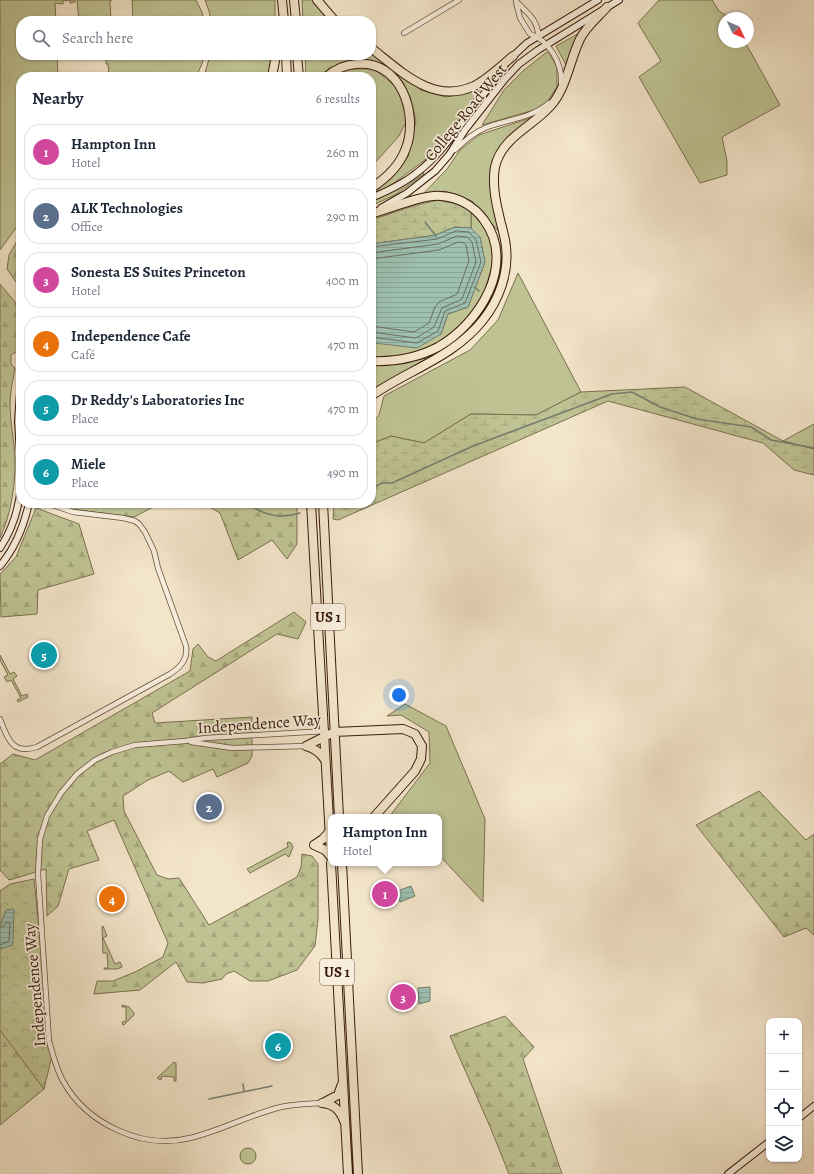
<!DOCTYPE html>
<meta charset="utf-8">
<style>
:root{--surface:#fff;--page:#f2f2f3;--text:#1f2937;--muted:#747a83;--line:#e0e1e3;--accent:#0f766e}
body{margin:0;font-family:Alegreya,serif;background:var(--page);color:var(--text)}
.controls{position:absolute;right:12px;bottom:12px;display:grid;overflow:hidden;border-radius:8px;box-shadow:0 1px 3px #0004}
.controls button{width:36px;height:36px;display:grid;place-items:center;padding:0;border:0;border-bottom:1px solid var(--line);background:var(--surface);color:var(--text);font:20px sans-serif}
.compass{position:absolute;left:718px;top:12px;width:36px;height:36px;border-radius:50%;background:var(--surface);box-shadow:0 1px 3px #0004;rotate:134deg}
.you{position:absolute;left:399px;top:695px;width:14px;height:14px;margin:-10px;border:3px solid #fff;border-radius:50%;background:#1a73e8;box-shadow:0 0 0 6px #1a73e833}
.badge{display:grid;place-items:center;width:26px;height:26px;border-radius:50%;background:var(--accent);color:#fff;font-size:13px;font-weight:700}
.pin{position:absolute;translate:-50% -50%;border:2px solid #fff;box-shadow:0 1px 4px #0006}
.popup{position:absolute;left:328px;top:814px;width:114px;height:52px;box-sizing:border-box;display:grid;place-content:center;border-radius:8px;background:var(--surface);filter:drop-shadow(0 1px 3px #0005);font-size:13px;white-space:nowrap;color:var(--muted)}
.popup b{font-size:15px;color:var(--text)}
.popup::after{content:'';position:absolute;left:50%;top:100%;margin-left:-8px;border:8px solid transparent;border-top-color:var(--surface)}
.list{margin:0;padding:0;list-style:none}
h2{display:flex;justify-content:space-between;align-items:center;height:52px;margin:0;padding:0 16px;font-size:17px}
h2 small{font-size:13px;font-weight:400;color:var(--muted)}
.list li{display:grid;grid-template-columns:26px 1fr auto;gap:12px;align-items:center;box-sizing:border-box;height:56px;margin:0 8px 8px;padding:0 8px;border:1px solid var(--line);border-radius:16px}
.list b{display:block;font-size:15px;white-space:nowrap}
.list p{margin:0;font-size:13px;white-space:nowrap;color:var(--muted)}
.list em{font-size:13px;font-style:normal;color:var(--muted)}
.icon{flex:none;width:22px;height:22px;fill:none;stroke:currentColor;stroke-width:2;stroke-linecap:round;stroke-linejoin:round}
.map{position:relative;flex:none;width:814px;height:1174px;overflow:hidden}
.search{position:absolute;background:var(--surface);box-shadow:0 1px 3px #0004;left:16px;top:16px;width:360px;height:44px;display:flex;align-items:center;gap:10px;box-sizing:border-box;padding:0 14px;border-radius:16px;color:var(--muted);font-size:15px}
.panel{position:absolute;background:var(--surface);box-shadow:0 1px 3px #0004;left:16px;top:72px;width:360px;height:436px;border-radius:16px}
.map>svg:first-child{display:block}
.grass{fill:#bfc394;stroke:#7c7050}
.forest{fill:url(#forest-firs);stroke:#7c7050}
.wetland{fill:url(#wetland-marsh);stroke:#7c7050}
.park{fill:url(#park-crowns);stroke:#7c7050}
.water{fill:url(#water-rules);stroke:#757e6f}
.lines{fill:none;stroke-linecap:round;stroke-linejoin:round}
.shore{stroke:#6c6e5e;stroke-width:1}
.stream{stroke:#757e6f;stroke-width:1.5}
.street-casing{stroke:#684e3c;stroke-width:6}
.secondary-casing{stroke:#3a1c0c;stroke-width:8}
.highway-casing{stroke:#3a1c0c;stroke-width:10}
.street{stroke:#f7eedd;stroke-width:4.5}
.secondary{stroke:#f7eedd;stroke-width:6}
.highway{stroke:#f3e5ca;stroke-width:8}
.labels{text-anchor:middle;stroke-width:3.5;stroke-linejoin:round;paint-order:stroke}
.shield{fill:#f7eedd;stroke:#735b4b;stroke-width:1}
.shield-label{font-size:15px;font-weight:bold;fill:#3a1c0c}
.street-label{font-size:16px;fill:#3a1c0c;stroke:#f7eedd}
</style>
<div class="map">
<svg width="814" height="1174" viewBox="0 0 814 1174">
<defs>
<pattern id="forest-firs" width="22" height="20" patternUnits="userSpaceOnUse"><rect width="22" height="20" fill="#bfc394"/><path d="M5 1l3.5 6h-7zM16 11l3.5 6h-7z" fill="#a5a77e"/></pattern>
<pattern id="wetland-marsh" width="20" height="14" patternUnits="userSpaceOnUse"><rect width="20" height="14" fill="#bfc394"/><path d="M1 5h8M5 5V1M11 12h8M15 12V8" fill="none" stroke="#a5a77e"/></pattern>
<pattern id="park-crowns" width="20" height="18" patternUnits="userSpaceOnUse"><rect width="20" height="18" fill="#bfc394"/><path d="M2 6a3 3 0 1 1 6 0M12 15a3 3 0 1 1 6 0" fill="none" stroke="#a5a77e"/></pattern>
<pattern id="water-rules" width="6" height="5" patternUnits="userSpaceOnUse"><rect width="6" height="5" fill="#9dc0b1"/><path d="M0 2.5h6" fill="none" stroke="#88a497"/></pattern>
</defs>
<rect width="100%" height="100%" fill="#f3e5ca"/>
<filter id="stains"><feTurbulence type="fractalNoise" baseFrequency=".005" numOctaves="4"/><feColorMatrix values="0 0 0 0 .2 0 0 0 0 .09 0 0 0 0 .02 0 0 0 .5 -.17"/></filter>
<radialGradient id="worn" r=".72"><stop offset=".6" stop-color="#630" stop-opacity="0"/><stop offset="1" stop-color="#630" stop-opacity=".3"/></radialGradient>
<path class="grass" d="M0,0h75v2l-5,1v-3l-7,1v3l-8,-1 1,18h-35v34h36l1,22h-37v144l-21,29z
M77,0h35l-2,1 1,20h-32z
M132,0h64l6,12 2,9h-71z
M205,0h70v21h-64l-2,-10z
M302,0h12l18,21h-29z
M659,0h53l7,11 11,7h-6v24h21l35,63 -58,32 5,24v14l-27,8 -61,-106 22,-16 -23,-38z
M583,31l-16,36 -11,-21z
M548,51l9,16v20l-10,15 -13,8 -52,15 22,-35 19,-19z
M371,52l50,38 25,7 24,-5 12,-5 -44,63 -48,36 -16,8 34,-37 8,-37 -6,-23 -10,-17 -12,-10 -16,-8 -50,15h-16l-1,-22h66z
M114,55h90l-2,9 -6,13h-87l-1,-13h-2v-6h8z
M210,55h62l-3,22h-65z
M345,69h29l25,20 8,31 -8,16 -28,31v-90h-39z
M536,116l-44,49 7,67 -27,-31 -27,-10 -23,4 25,-26 13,-19 19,-15z
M423,172l1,2 -29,21 -24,11v-4l27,-13z
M471,210l15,15 10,27 -13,45 -29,37 -35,20 -44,4 -4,-1v-17l3,3 67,-9 7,-20 20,-7 17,-45 -5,-25 -9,-9z
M518,273l63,119 -45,23 -65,-1 -47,29 -33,-7 -20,8v-19l8,-10 5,-19 86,-46 28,-30z
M437,356l-66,36v-27l26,-1z
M814,424v25l-31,-8z
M0,655l10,19 4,-2 3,4 -4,3 9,17 5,-2 1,3 -10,5 -1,-2 4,-2 -10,-18 -4,2 -3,-5 4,-2 -8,-15z
M405,704l41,22 39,93 -2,83 -44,-47v-38h-50l41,-54 -1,-31 -28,-17 -14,1z
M288,842l3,1 2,4 -4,10 -4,-3 -35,19 -3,-4 41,-22 -1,-4z
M103,926l4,10 -4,2 12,26 5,-2 2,5 -5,2h-13v-1h4l-1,-15h-4l-1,-26z
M122,1005l7,2 5,6v2l-10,10h-1l-1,-3 4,-1v-14h-4z
M174,1062l2,1v18h-2v-4l-12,-1 -1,4 -4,-2z
M240 1156a8 8 0 1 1 16 0a8 8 0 1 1-16 0Z"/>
<path class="forest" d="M21,234v55l-14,-20 2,-14z
M0,284l15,18 3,10 3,-1v32l-2,7 -8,5v9l4,4c-2,12 -5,24 -5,36 0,18 4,35 5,53 1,25 -4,58 -15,81z
M59,503h102l-27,14 -65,-8z
M203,503h94v41l-10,15 -15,-19 -34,20 -18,-47z
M36,508l43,16 15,50 -56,16 -1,24 -36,3 -1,-43 16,-17z
M294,612l12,10 -8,17 -21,-5 -125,79 3,10 97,-6v39l-4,7 -31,14 -4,-8 -30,13 -14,-11 -21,9 -25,16 1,15 33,64 11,4 11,-1 30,47 88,-48 4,-10 1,-13 10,2 6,8v56l-3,26 -18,24 -29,11h-18l-16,-10 -8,3 -4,5 -19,4 -16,-1 -11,-20 -36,28 -46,4 3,-13h16l22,-9 28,-15 5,-14 -54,-123 -27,11 12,29 -30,9 -11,37 -11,10 -1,-47 -37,11 -9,-10v-106l13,-10 22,6 155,-89 3,-22 5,-5 10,13 8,4z
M759,791l47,49 8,-6v101l-8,-7 -22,9 -88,-112z
M0,993l47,63 -3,33 -44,36z
M505,1016l29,31 -11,12 39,115h-53l-18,-45 -41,-93z"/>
<path class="wetland" d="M438,200l19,4 14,6v18l-16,-1 -19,8 -65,9v-24l42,-14z
M685,387l98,54 31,8v26l-20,-5 -31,-27 -155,-42 -270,119 -5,-1 1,-16h37v-59l20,-8 33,7 47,-29 65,1 45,-23z"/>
<path class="park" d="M34,879l18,177 -8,33 -44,-59v-139l10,-7z"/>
<path class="water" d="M455,227l16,1 9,9 5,25 -17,45 -20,7 -7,20 -24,14 -43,-5 -3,-3v-96l65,-9z
M411,886l4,10 -15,6 -2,-7 2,-5z
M14,909l-1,36 -13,4v-23l6,-16z
M430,987v14l-11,3 -1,-16z"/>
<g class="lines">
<path class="shore" d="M371,247l66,-8 19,-8 13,1 7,8 5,22 -16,41 -20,8 -7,20 -21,12 -46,-6
M371,253l67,-9 19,-8 10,1 5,5 4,20 -14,37 -20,9 -8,19 -18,11 -45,-6
M371,259l68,-9 19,-8 6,1 2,2 3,16 -12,33 -18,8 -4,5 -6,16 -15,9 -43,-6
M0,927l4,-1 3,-4 3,1 -1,18 -9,4"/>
<path class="stream" d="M425,222l11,14
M475,287l4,4
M371,489l11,-6h10l81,-37 139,-52 20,-2 28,15 37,12 54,8 20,13 43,8
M248,503c15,13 34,16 52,10
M337,505l3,-2
M243,1084l1,7
M209,1099l63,-13"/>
<g class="street-casing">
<path id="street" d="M516,1c10,11 23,19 22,36
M516,2l4,16 10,16c19,6 33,30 31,50
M404,33l55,-33
M455,150c9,-9 18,-17 30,-22 19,-8 48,-10 64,-25
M0,719c7,19 12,36 37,28l133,-73c11,-7 18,-15 16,-28l-28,-78 -4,-17 -9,-19 -6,-8 -4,-3 -12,-3 -50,-6 -26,-9
M191,742l41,6 74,-2
M322,1103c-15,1 -31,1 -45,5 -30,8 -57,23 -87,30 -48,12 -103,-14 -127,-57 -7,-13 -10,-26 -14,-40l-11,-167 2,-35 7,-23 14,-23 16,-19 18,-14 17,-8 23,-7 50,-4 21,-3 120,-7"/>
</g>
<g class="secondary-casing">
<path id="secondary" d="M511,58l16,-15 71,-43
M371,198c17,-7 34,-15 48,-27 17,-13 30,-31 43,-48 14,-19 28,-37 42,-56
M381,208l26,-15 28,-22 14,-16 16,-25 40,-51 14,-15 19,-14 81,-50
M21,379l-3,42 3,48
M0,548c12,-18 19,-40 21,-62
M0,566c15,-18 24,-40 29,-63
M799,1118l15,-12
M728,1174l41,-32"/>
</g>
<g class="highway-casing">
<path id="highway" d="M282,0l2,21
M294,0l2,21
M317,0l18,21
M371,48c30,23 62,57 103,38 14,-7 27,-20 39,-30
M286,55l1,22
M297,55l2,22
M272,77l4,-22
M326,77c9,-8 18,-12 30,-13 44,-5 63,49 50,84 -6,17 -19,30 -35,40
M371,214c18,-5 53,-20 70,-18 17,1 33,10 43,24 33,44 -5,104 -46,127 -21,11 -43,15 -67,14
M371,396c37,-26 83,-39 112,-76 16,-20 26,-47 23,-73 -1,-11 -5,-22 -7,-32 -4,-16 -7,-32 -4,-48 7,-31 40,-41 58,-64 14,-18 17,-43 27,-64 6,-12 18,-22 27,-32
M311,503l20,353
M323,503l16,314
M306,746l28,-14 69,-3 12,5 7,12 -1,13 -6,12 -41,46
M306,746c9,3 14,6 19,14
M314,845l11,5 6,7
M314,845l9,-6 7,-8
M331,863l17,311
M342,863l16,311
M322,1103c12,1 18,7 22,18
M323,1103l15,-8 4,-11"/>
</g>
<use href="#street" class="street"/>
<use href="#secondary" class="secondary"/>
<use href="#highway" class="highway"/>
</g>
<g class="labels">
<g class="shield">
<rect x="311" y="604" width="34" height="26" rx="3"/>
<rect x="320" y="959" width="34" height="26" rx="3"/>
</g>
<g class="shield-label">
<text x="328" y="622">US 1</text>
<text x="337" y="977">US 1</text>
</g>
<g class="street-label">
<text transform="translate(465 112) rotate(-51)" y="6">College Road West</text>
<text transform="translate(259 723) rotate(-4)" y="6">Independence Way</text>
<text transform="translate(34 985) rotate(-95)" y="6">Independence Way</text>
</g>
</g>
<rect width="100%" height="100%" filter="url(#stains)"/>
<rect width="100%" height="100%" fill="url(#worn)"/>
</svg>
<div class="controls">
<button>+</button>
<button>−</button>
<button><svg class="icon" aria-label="locate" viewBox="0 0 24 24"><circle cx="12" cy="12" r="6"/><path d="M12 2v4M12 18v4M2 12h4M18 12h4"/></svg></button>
<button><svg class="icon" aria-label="layers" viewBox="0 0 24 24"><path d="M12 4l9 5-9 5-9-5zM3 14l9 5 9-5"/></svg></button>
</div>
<svg class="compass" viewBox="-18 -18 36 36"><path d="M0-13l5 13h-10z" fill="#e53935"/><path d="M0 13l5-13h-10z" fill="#747a83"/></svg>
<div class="you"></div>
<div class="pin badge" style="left:385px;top:894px;background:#d1479c">1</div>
<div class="popup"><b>Hampton Inn</b>Hotel</div>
<div class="pin badge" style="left:209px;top:807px;background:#5c6f8a">2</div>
<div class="pin badge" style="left:403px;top:997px;background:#d1479c">3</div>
<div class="pin badge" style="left:112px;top:899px;background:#e8710a">4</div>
<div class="pin badge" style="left:44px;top:655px;background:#0f9aa8">5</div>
<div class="pin badge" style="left:278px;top:1046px;background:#0f9aa8">6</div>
<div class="search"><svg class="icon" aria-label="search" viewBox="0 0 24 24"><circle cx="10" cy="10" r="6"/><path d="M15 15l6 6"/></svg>Search here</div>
<section class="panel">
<h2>Nearby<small>6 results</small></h2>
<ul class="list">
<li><span class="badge" style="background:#d1479c">1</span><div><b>Hampton Inn</b><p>Hotel</p></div><em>260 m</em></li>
<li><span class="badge" style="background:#5c6f8a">2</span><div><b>ALK Technologies</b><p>Office</p></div><em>290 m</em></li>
<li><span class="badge" style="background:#d1479c">3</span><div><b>Sonesta ES Suites Princeton</b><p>Hotel</p></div><em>400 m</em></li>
<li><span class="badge" style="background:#e8710a">4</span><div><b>Independence Cafe</b><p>Café</p></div><em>470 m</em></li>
<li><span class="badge" style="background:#0f9aa8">5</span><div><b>Dr Reddy's Laboratories Inc</b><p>Place</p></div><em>470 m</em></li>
<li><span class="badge" style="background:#0f9aa8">6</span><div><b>Miele</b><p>Place</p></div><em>490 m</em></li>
</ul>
</section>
</div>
